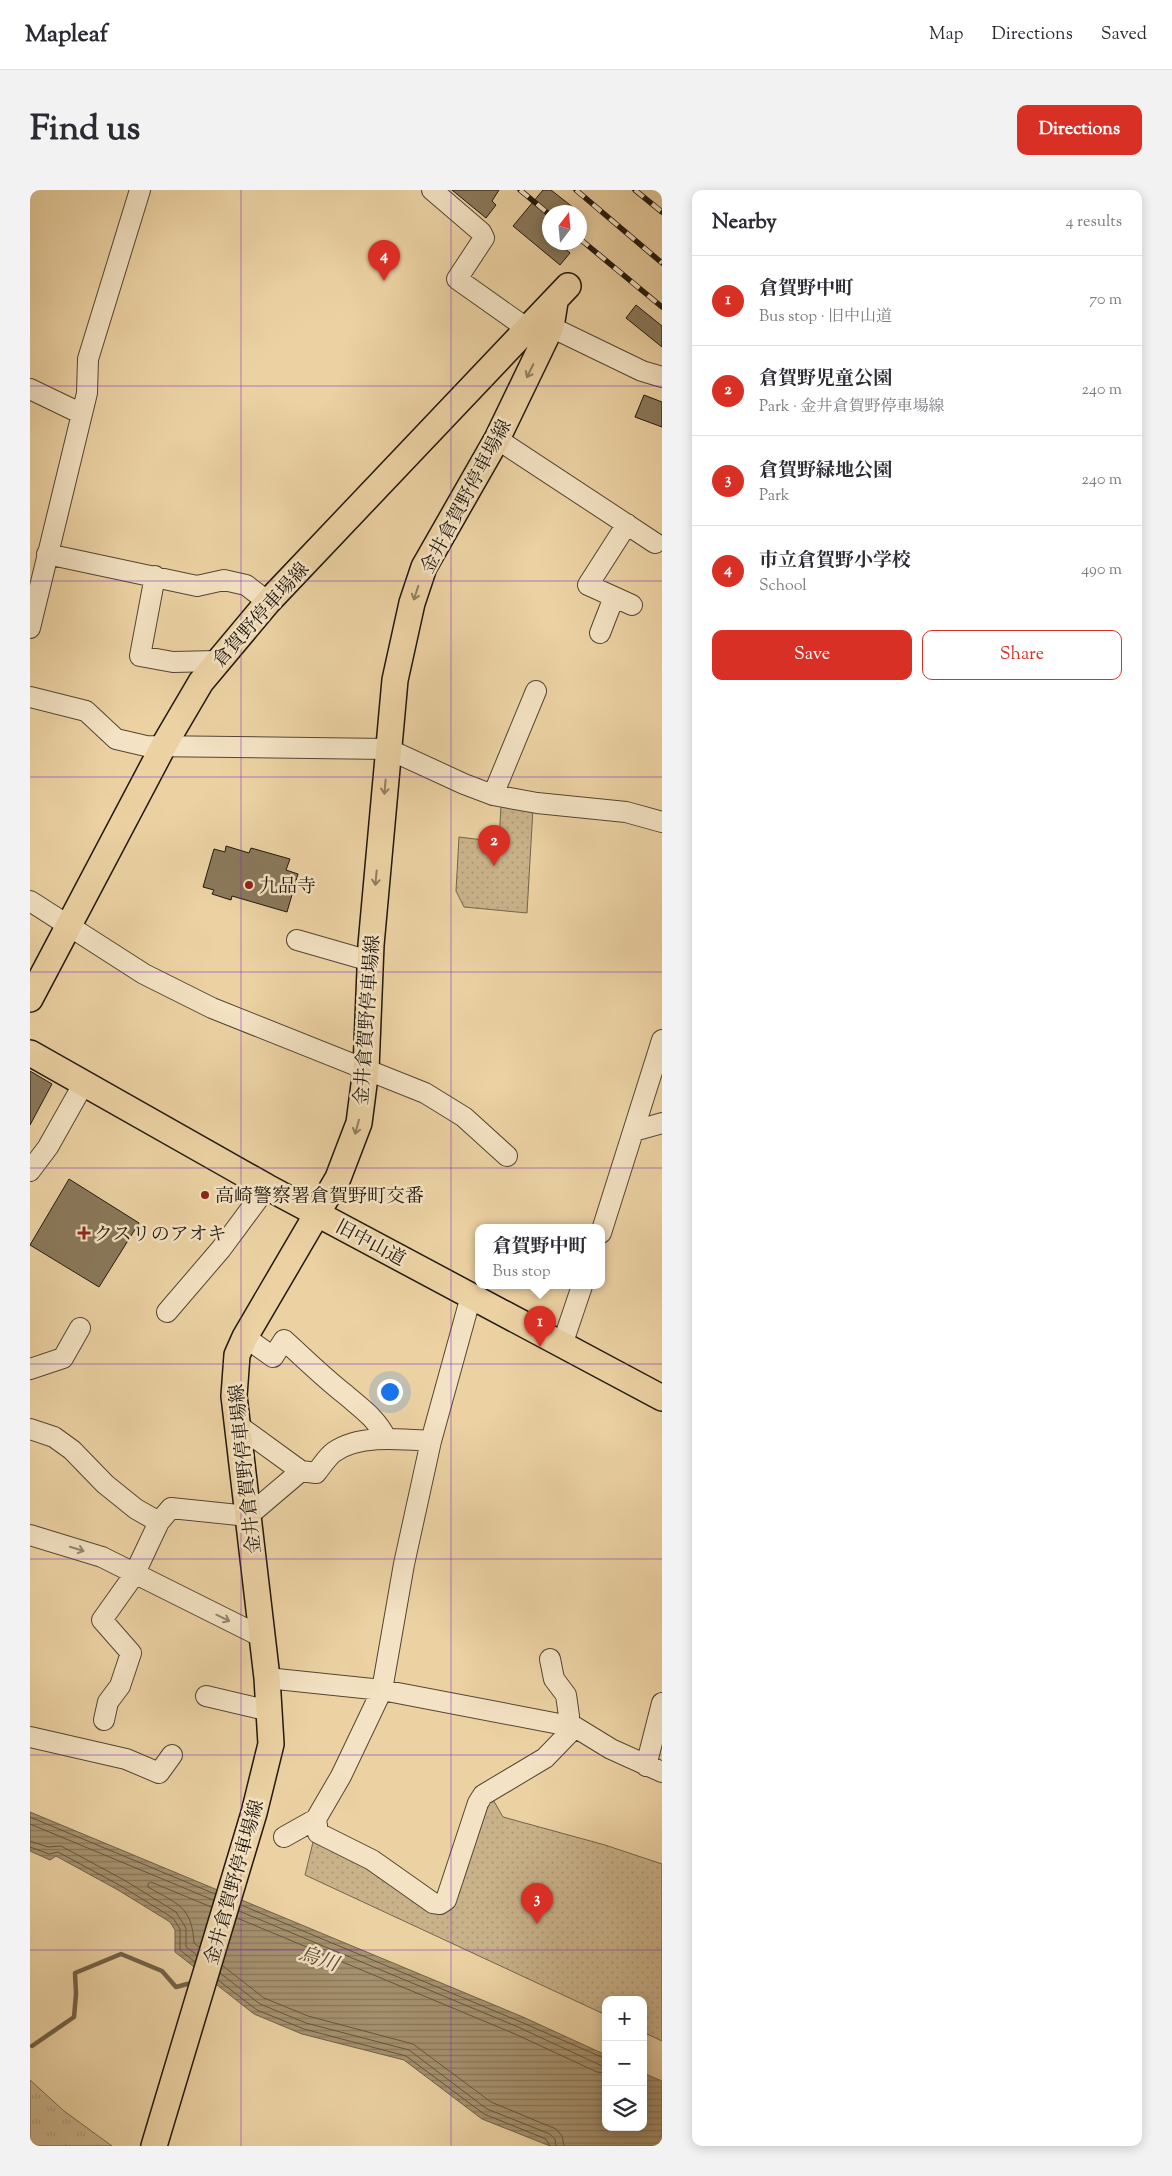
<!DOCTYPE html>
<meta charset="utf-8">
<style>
:root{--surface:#fff;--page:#f2f2f3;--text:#2b2b33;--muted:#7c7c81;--line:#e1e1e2;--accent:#d93025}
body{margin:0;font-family:"Sorts Mill Goudy","Noto Serif JP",serif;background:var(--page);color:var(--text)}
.controls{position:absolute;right:15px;bottom:15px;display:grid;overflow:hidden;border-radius:10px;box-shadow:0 2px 12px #0003}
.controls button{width:45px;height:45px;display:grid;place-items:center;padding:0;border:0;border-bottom:1px solid var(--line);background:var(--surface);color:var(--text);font:25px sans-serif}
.compass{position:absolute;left:512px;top:15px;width:45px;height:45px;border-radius:50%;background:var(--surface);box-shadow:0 2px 12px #0003;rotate:16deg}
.you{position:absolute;left:359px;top:1201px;width:18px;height:18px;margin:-12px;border:4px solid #fff;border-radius:50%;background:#1a73e8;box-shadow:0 0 0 8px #1a73e833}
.badge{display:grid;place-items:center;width:32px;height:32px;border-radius:50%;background:var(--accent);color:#fff;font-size:16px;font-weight:700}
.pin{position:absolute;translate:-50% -41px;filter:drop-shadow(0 1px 2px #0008)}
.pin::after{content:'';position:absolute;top:26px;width:18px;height:15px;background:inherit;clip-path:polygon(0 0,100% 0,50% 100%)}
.popup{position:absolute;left:445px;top:1034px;width:130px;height:65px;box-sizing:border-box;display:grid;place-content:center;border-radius:10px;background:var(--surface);filter:drop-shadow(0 1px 4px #0005);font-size:16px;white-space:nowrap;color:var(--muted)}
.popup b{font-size:19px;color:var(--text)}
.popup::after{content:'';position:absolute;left:50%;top:100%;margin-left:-10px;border:10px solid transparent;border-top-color:var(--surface)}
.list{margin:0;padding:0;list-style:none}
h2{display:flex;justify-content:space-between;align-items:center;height:65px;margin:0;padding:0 20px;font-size:21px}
h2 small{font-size:16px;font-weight:400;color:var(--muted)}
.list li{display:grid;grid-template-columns:32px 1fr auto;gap:15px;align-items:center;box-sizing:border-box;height:90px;padding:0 20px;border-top:1px solid var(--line)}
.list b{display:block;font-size:19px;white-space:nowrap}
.list p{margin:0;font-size:16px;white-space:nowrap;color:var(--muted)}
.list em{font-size:16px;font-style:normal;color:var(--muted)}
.actions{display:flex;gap:10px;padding:15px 20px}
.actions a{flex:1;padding:11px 0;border:1px solid var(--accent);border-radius:10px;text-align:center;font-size:18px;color:var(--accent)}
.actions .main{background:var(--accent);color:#fff}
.icon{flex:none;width:28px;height:28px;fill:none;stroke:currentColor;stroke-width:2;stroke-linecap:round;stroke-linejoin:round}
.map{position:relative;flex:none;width:632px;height:1956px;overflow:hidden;border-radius:10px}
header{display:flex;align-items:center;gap:30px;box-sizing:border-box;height:70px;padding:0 25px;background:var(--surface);border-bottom:1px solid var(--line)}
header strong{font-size:24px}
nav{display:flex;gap:28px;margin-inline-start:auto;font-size:18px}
.intro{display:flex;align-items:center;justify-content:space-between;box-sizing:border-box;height:120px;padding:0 30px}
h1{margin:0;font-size:35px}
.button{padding:12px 22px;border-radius:10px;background:var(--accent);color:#fff;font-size:18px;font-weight:700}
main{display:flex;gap:30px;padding:0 30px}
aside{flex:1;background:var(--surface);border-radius:10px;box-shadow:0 2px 12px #0003}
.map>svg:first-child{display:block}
.grass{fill:url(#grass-tufts);stroke:#74654c}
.park{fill:url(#park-dots);stroke:#74654c}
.water{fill:url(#water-rules);stroke:#716248}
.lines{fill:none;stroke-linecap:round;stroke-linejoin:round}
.shore{stroke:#64563e;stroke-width:1}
.stream{stroke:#716248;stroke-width:4.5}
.building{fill:#8a795b;stroke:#20180d}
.minor-casing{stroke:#534632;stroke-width:22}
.major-casing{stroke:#20180d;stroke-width:28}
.minor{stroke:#f3e2c3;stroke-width:20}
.major{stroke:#ecd2a3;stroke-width:25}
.rail-casing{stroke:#20180d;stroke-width:5.5}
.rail{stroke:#f3e2c3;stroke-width:4;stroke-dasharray:11;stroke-linecap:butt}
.oneway{stroke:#907e60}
.oneway2{stroke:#948771}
.grid{fill:none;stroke:#7b2cbf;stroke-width:1;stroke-opacity:0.55}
.poi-dot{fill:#8f2418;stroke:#f3e2c3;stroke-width:2}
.labels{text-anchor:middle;stroke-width:5;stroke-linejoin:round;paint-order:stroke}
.street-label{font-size:19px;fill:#20180d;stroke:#f3e2c3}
.poi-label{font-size:19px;fill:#20180d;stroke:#f3e2c3;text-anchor:start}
.water-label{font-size:20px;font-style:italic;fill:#564935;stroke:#f3e2c3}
</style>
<header>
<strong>Mapleaf</strong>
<nav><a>Map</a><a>Directions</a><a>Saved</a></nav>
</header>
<div class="intro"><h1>Find us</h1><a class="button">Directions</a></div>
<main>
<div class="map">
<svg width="632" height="1956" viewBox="0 0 632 1956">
<defs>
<pattern id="grass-tufts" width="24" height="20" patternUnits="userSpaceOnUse" patternTransform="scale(1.25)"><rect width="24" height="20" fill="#c9b28a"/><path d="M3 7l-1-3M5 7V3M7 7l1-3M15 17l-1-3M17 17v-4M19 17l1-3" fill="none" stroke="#ac9876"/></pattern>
<pattern id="park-dots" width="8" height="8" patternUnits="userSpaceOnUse" patternTransform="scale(1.25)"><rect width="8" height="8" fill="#c9b28a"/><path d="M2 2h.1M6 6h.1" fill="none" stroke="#ac9876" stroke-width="1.8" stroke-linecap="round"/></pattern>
<pattern id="water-rules" width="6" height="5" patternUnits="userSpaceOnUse" patternTransform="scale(1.25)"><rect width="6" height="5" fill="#a79370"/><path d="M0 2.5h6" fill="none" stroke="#88775a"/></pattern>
</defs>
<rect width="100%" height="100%" fill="#ecd2a3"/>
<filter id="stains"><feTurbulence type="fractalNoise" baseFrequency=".004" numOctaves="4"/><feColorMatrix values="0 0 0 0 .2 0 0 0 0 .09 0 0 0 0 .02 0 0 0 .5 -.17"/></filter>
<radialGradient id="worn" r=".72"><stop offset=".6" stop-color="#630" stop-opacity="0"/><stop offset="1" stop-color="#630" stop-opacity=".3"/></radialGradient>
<path class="grass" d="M0,1890l34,31 48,35h-82z"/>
<path class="park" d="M471,615l32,3 -6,105 -63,-6 -8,-16 3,-54 40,5z
M461,1606l12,21 102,28 57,19v177l-19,-9v-32h-37v15l-301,-140 10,-41 125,74z"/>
<path class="water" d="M0,1622l493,205 83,38v72h37v-54l19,8v65h-112l-68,-27 -78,-59 -102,-26 -48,-20 -79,-62v-22l-5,-8 -52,-32 -62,-34 -6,4 -20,-9z"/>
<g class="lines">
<path class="shore" d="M0,1627l185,77
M0,1634l183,76
M0,1651l18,6 13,-1 63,34 52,32 10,16v19l11,8
M0,1657l19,7 9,-2 63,34 52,32 7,11v21l15,12
M211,1715l280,117 85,37
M209,1721l279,116 82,38 6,1
M207,1728l278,116 82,38 9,1
M169,1757l-5,-4c-2,-37 -17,-39 -46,-56v-3l3,-2 60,25
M193,1776l41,32 44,18 105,28 78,58 65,27 6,7 2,10
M190,1783l40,31 46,19 103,27 78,59 63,25 5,5 1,7
M188,1790l39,30 47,19 102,27 78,58 62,25 4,7"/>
<path class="stream" d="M2,1856l42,-29 2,-23 -1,-21 46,-19 41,17 14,16 19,-5"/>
</g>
<path class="building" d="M422,0h47l-7,11 4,4 -10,13z
M513,0h8l28,22h-29v30h7l13,11 -10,12 -47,-39z
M606,115l26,21v21l-36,-29z
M614,205l18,7v25l-27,-10z
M196,656l23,7 2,-5 39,11 -4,11 12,4 -11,38 -55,-16 -1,4 -19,-6 2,-4 -11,-3 11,-38 11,3z
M0,881l22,13 -22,41z
M39,989l70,44 -40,64 -69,-42z"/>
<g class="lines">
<g class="minor-casing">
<path id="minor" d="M402,0l49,42 3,6 -27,41 72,51
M521,137l91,44 20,6
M0,199l52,25
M467,249l158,104
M597,334l-39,61 44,20
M17,364l150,32 27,-6 22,5 22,17
M125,386l-15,80 33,6 44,-1
M0,438l57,-235 1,-34 52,-169
M570,443l14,-36
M0,507l56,14 30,28 30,7 242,3 76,35 29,11 44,8 89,9 36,10
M463,605l43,-104
M0,711l114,73 68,34 213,85 39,24 43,39
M267,750l73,21
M604,941l28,-8
M0,981l18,-24 36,-64
M571,1043l61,-193
M441,1106l-40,145 -27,123 -22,126 -41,86 -25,43 2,14 54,27 61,43 7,1 6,-4 32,-97 5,-8 62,-37 30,-31
M137,1122l54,-63 46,-62
M215,1147l28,20 11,-17c20,18 40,38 62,55 16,14 30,23 40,43
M532,1155l20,-59
M0,1179l33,-11 17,-30
M209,1236l62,45 15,2c6,-7 11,-16 18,-21 25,-18 68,-13 97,-11
M0,1239l24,8 18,13 33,34 31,25 23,13
M0,1345l72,22 160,80
M520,1469l4,20 12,16 3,21 -2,9
M237,1488l115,12 193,37 36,22 51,23
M176,1506l64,15
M74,1530l4,-18 12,-16 11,-33 -29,-33 32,-45 25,-53 12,-14 77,8 53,-45
M0,1547l96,22 33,14 13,-18
M616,1576l16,-63
M254,1647l32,-18"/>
</g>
<g class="major-casing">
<path id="major" d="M0,809l134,-254 37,-63 67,-80 300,-316
M0,863l237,134 395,211
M124,1956l100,-333 17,-69 -4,-66 -33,-282 3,-41 8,-18 93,-159 21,-55 7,-54 5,-124 24,-265 17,-77 12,-36 73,-128 54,-112 4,-25"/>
</g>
<use href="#minor" class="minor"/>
<use href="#major" class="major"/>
<g class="rail-casing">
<path id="rail" d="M490,0l30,25
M546,0l86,73
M605,0l27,22
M550,49l82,68"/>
</g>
<use href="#rail" class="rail"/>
</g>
<defs><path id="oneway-shaft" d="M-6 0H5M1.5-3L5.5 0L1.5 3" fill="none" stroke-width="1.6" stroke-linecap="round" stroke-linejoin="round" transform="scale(1.25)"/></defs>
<g class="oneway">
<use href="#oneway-shaft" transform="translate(500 181) rotate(116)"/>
<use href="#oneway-shaft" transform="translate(386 403) rotate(108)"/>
<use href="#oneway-shaft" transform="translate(355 597) rotate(95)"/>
<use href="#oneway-shaft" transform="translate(346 688) rotate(95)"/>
<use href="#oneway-shaft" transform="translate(327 937) rotate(105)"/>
</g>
<g class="oneway2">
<use href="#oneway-shaft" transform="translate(47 1359) rotate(17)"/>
<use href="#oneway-shaft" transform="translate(193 1428) rotate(26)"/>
</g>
<path class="grid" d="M211,0v1956M421,0v1956M0,196h632M0,391h632M0,587h632M0,782h632M0,978h632M0,1174h632M0,1369h632M0,1565h632M0,1760h632"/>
<g class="poi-dot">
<circle cx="219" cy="695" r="5"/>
<circle cx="175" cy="1005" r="5"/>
<path d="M51.5 1035.5h5v5h5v5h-5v5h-5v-5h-5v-5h5z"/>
</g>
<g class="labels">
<g class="street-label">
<text transform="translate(435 306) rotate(-62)" y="7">金井倉賀野停車場線</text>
<text transform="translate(230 424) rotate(-48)" y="7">倉賀野停車場線</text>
<text transform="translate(336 830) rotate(-86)" y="7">金井倉賀野停車場線</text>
<text transform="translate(341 1052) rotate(28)" y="7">旧中山道</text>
<text transform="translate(214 1279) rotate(-96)" y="7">金井倉賀野停車場線</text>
<text transform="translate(203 1692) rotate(-74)" y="7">金井倉賀野停車場線</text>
</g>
<g class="poi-label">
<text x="229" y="702">九品寺</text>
<text x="185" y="1012">高崎警察署倉賀野町交番</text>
<text x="64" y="1050">クスリのアオキ</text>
</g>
<g class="water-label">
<text transform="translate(289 1768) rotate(18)" y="7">烏川</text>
</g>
</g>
<rect width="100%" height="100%" filter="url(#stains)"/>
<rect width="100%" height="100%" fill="url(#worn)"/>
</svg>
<div class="controls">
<button>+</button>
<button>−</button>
<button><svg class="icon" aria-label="layers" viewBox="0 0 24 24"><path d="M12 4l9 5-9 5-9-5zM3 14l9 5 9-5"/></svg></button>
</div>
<svg class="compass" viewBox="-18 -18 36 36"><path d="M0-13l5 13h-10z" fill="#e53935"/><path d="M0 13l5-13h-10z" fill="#7c7c81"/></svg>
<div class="you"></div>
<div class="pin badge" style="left:510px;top:1157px">1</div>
<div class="popup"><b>倉賀野中町</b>Bus stop</div>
<div class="pin badge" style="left:464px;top:676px">2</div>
<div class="pin badge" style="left:507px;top:1734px">3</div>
<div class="pin badge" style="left:354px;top:91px">4</div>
</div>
<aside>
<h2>Nearby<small>4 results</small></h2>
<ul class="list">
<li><span class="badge">1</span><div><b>倉賀野中町</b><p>Bus stop · 旧中山道</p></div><em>70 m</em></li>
<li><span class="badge">2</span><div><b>倉賀野児童公園</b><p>Park · 金井倉賀野停車場線</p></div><em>240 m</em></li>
<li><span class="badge">3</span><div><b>倉賀野緑地公園</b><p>Park</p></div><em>240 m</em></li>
<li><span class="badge">4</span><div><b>市立倉賀野小学校</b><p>School</p></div><em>490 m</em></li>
</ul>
<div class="actions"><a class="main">Save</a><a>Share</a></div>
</aside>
</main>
